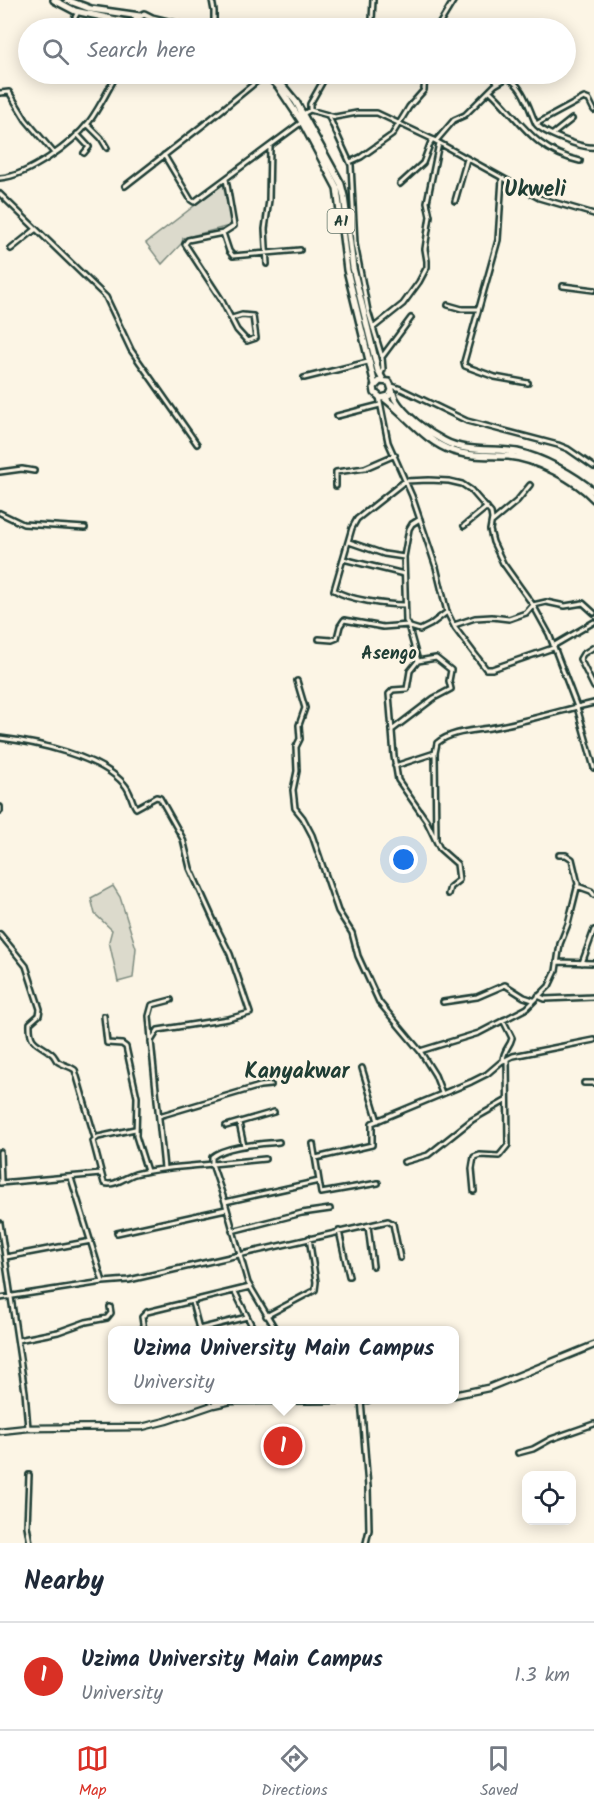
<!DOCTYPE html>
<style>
:root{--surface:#fff;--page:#f2f2f3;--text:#1f2937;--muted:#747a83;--line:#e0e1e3;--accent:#d93025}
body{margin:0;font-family:Kalam,sans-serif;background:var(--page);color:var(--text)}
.controls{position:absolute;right:18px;bottom:18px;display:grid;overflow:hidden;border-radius:12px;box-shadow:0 3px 15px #0003}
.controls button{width:54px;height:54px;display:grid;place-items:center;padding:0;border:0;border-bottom:2px solid var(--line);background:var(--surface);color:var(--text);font:30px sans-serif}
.you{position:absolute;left:404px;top:860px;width:21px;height:21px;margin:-15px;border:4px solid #fff;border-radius:50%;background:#1a73e8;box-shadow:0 0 0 9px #1a73e833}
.badge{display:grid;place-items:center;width:39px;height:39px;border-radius:50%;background:var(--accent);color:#fff;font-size:20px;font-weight:700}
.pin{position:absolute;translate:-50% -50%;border:3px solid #fff;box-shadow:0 2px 6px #0006}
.popup{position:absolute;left:108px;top:1326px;width:351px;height:78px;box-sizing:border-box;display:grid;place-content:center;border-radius:12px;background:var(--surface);filter:drop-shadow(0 2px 4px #0005);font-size:20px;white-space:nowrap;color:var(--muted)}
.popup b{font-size:22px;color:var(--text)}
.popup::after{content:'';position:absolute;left:50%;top:100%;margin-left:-12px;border:12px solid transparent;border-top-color:var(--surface)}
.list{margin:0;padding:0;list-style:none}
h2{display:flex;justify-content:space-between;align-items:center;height:78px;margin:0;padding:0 24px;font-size:26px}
h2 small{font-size:20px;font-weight:400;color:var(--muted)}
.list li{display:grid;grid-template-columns:39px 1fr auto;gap:18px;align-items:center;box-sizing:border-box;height:108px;padding:0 24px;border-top:2px solid var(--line)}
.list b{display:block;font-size:22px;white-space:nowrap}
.list p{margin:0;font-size:20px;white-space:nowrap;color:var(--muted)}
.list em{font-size:20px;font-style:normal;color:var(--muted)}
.icon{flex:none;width:33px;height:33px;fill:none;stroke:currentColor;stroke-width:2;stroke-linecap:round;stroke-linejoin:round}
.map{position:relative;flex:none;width:594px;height:1543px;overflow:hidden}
.search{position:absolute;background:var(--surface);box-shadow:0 3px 15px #0003;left:18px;right:18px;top:18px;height:66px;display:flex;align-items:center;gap:15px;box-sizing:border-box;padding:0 21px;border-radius:33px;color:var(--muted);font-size:22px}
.sheet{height:186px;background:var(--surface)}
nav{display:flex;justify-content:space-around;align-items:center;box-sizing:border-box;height:84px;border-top:2px solid var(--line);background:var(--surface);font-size:16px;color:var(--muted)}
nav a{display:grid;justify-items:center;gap:3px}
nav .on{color:var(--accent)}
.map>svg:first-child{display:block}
.grass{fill:#dcdacc;stroke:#7e8c80;stroke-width:1.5}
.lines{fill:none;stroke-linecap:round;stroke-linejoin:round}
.minor-casing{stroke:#1f3d34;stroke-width:8}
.major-casing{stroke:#1f3d34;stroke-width:9}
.highway-casing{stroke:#1f3d34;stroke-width:10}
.minor{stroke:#fcf5e5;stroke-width:3}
.major{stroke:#fcf5e5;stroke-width:4.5}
.highway{stroke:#fcf5e5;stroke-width:5}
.labels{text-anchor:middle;stroke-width:5;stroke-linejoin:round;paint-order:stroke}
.shield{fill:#fcf5e5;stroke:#617469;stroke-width:1.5}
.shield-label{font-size:15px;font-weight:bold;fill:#1f3d34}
.neighbourhood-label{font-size:18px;font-weight:bold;fill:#1f3d34;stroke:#fcf5e5}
.district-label{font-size:22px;font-weight:bold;fill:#1f3d34;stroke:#fcf5e5}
</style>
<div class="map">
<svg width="594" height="1543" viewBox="0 0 594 1543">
<rect width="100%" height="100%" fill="#fcf5e5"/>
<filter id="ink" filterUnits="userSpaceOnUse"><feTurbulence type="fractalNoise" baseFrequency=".0167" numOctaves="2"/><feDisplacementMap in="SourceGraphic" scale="12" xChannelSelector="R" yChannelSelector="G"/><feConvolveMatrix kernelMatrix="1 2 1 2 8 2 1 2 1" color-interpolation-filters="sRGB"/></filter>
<g filter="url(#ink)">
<path class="grass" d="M224,183l9,42 -50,13 -1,5 -20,21 -16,-21z
M113,886l7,11 16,51 -3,30 -15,4 -9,-41 3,-11 -17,-16 -4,-16z"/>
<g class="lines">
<g class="minor-casing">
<path id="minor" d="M212,0l2,11v17
M69,28l9,-16
M365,28l7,-8 1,-20
M437,28l17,-28
M493,74l4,9
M511,79l8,-5
M490,91c32,30 42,59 90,70
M0,93l9,-1 17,28 28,33
M310,110v-6l17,-30
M303,114l7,-4 25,7 22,-4h20l55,26 107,59 55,16
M329,117l22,48 4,79 13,67 14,46 1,12 -2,5
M87,124l14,14 6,10
M536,124c7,9 47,25 58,23
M77,134l12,13 -5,6
M553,134l19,-15
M436,141l18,-21 11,-5 30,-30 12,-7c16,6 22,31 29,46l48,-26 5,2 5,10
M164,155l27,45 3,2 108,-80
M350,162l11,-5 31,-22 17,-28 15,-17 1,-16
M0,178c28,-2 72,-34 89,-56 11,-15 19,-32 28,-48
M502,178l-4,62 -34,122 1,4 30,11 33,6
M226,179l8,47 -11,7 -35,7 -3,4 36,55 16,31 10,11 9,-3 -3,-22 -11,-1 -10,3
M400,184l23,-21 9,-24
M125,186l82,-64 59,-48
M0,194l106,103 25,53 66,94
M455,201l12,-42
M223,233l6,18 4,5 67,-6
M11,249l25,-20
M267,264l-2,-35 4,-29 1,-53
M563,286l31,4
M448,305l14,4h16
M373,328l30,-24 16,-22 8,-15v-6l-2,-12 5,-33 -3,-14 12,-59
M382,357l29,-39
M304,378l64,-16
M392,386l9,3 66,32 91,24 10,4 26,18
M379,397l9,45 24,54 24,71 11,45 8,16 31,41h6l61,-21
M337,416l43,-11
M0,472l22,-3 12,2
M336,486v-14l29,-4 30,-13
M0,513l23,11 62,4
M420,519l-8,5 -3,5 -5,28 2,64 4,6 10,3 10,-5 17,-13
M492,522l25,-21 13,-16
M464,526l23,-19
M349,542l35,12 20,3
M343,559l61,15
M405,605c-18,0 -56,-5 -71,-15l18,-62 5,-9 48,-38 24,-1 20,1 13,3 9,6 20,23 1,6 -2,11 3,12 10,21 30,42 16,29 28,73 17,-4
M454,625l21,-7 17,-1 17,2 17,-6 7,-8 13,-3 19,4 18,-3 11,10
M319,639l13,1 5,-2 3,-12 4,-6 39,7 25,-2 10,36 18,-3 15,12 -2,11 2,8 -17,9 -42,32
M553,646l41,-24
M594,647l-11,7 -3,5 14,28
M418,661l-8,10 -3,18 -14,1 -4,4 5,62 4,24 28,40 14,29 17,15 2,16 -9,7 -2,7
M297,681l8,27 -6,17 1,14 -4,8 1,24 -4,19 2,18 8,10 9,17 26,76 14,22 6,23 21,46 41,49 15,24 7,18
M0,738c35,4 100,18 124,46 7,7 7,17 12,24l20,-11 4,1 23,41 7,29 29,64 11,22 20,59 -22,6 -70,11 -7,11 13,127
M395,766l40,-13
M0,807v4
M436,840l-1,-87 2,-10c16,-13 39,-12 58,-16 27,-5 54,-13 82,-20l17,61
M577,886l14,5 3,4
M0,934l26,32 14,43 -1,6 -9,8c-1,22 8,19 21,30 4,3 3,4 6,8 5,4 13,5 18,9l20,68
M557,962l37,1
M582,963l12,-33
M538,996l7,3 49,-2
M443,1002l34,-5 28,-12 19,12 9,3
M104,1016l3,27 15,1 4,3 11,50 -1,39 11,35
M151,1039l-2,-23 3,-11 19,-5
M420,1051l59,-18 48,-25 22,-22 7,-15 4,-27 8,-20 10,-40 -6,-25 -6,-4h-7
M503,1061c0,-11 7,-14 9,-23l-9,-18
M362,1068l16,53
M584,1083h10
M159,1116l101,-30 11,-1
M239,1123l5,23
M226,1126l48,-14
M135,1129l-37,8 -5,4 11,42c10,4 21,-6 31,-9 25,-7 52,-7 77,-10l13,38 23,81 28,47
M313,1144l8,49 57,-10
M0,1152l1,30
M316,1158l56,-13v-22l99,-41 16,-8 14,-12 12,-6 81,-16
M265,1159l-53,5v-7c15,-12 49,-13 67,-15
M404,1162l24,-7 44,-35 35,-20
M71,1178l32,104
M0,1183l101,-9
M474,1191l-2,-22 2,-12 6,-2 19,1 9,-11 -1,-86
M225,1202l94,-21
M0,1223l25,169 3,36
M368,1226l5,40
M232,1231l70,-18 28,-4
M339,1231l10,45
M117,1233l109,-24
M6,1257l85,-16
M235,1292l19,38
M0,1298l103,-16 26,-2 259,-59 5,3 7,34
M192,1302l7,27
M266,1316l49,-26 1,-8 -7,-44
M199,1329l48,-12
M144,1330l-2,-13 5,-5 103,-25
M18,1340l40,-8 28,-10 21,-4 4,-5 -1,-6
M361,1400l7,87 1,43 -3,13
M518,1453l15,-4 18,-10 43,-15
M29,1475l-2,51 3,17"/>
</g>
<g class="major-casing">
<path id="major" d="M454,1395l34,-7 106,-43
M0,1431l28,-3 114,-1 24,-6 47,-16 18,-4 137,-1"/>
</g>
<g class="highway-casing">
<path id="highway" d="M54,0l21,11 60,13
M67,0l24,9 49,7
M152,18l41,10
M152,27l17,1
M137,28l-1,-9 8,-5 8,4 1,6 -2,4
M266,74l12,12 24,36 35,66 10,82 28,115
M273,74l23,28 45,82 3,12 9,72 25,103 5,9
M392,390l-3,6 -8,2 -6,-5 -1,-6 6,-6 9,1c3,5 3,11 6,17 10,17 32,33 49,42 22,12 49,7 73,11 24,5 58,23 77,40
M384,398c24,18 40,43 69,53 18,6 37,4 55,5 27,2 68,24 86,43"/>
</g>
<use href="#minor" class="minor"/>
<use href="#major" class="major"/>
<use href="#highway" class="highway"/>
</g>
</g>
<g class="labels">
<rect class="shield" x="327.5" y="209" width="27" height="24" rx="4.5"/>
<g class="shield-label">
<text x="341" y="226">A1</text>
</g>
<g class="neighbourhood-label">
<text x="389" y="659">Asengo</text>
</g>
<g class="district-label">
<text x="535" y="196">Ukweli</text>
<text x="297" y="1078">Kanyakwar</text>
</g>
</g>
</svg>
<div class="controls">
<button><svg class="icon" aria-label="locate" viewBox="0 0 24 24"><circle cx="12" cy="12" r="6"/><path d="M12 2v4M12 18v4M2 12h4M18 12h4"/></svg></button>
</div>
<div class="you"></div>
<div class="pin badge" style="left:283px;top:1446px">1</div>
<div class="popup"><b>Uzima University Main Campus</b>University</div>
<div class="search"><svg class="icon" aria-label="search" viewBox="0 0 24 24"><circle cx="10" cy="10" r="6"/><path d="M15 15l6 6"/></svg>Search here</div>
</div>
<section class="sheet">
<h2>Nearby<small></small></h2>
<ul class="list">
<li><span class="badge">1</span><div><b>Uzima University Main Campus</b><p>University</p></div><em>1.3 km</em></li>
</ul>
</section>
<nav>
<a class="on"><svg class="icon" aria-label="map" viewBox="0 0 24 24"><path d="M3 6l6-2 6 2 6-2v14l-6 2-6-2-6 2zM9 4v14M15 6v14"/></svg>Map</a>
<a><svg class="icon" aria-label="directions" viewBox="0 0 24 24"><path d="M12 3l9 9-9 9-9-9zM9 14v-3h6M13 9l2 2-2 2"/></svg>Directions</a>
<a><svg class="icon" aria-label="saved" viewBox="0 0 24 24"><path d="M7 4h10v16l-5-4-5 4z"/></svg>Saved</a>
</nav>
